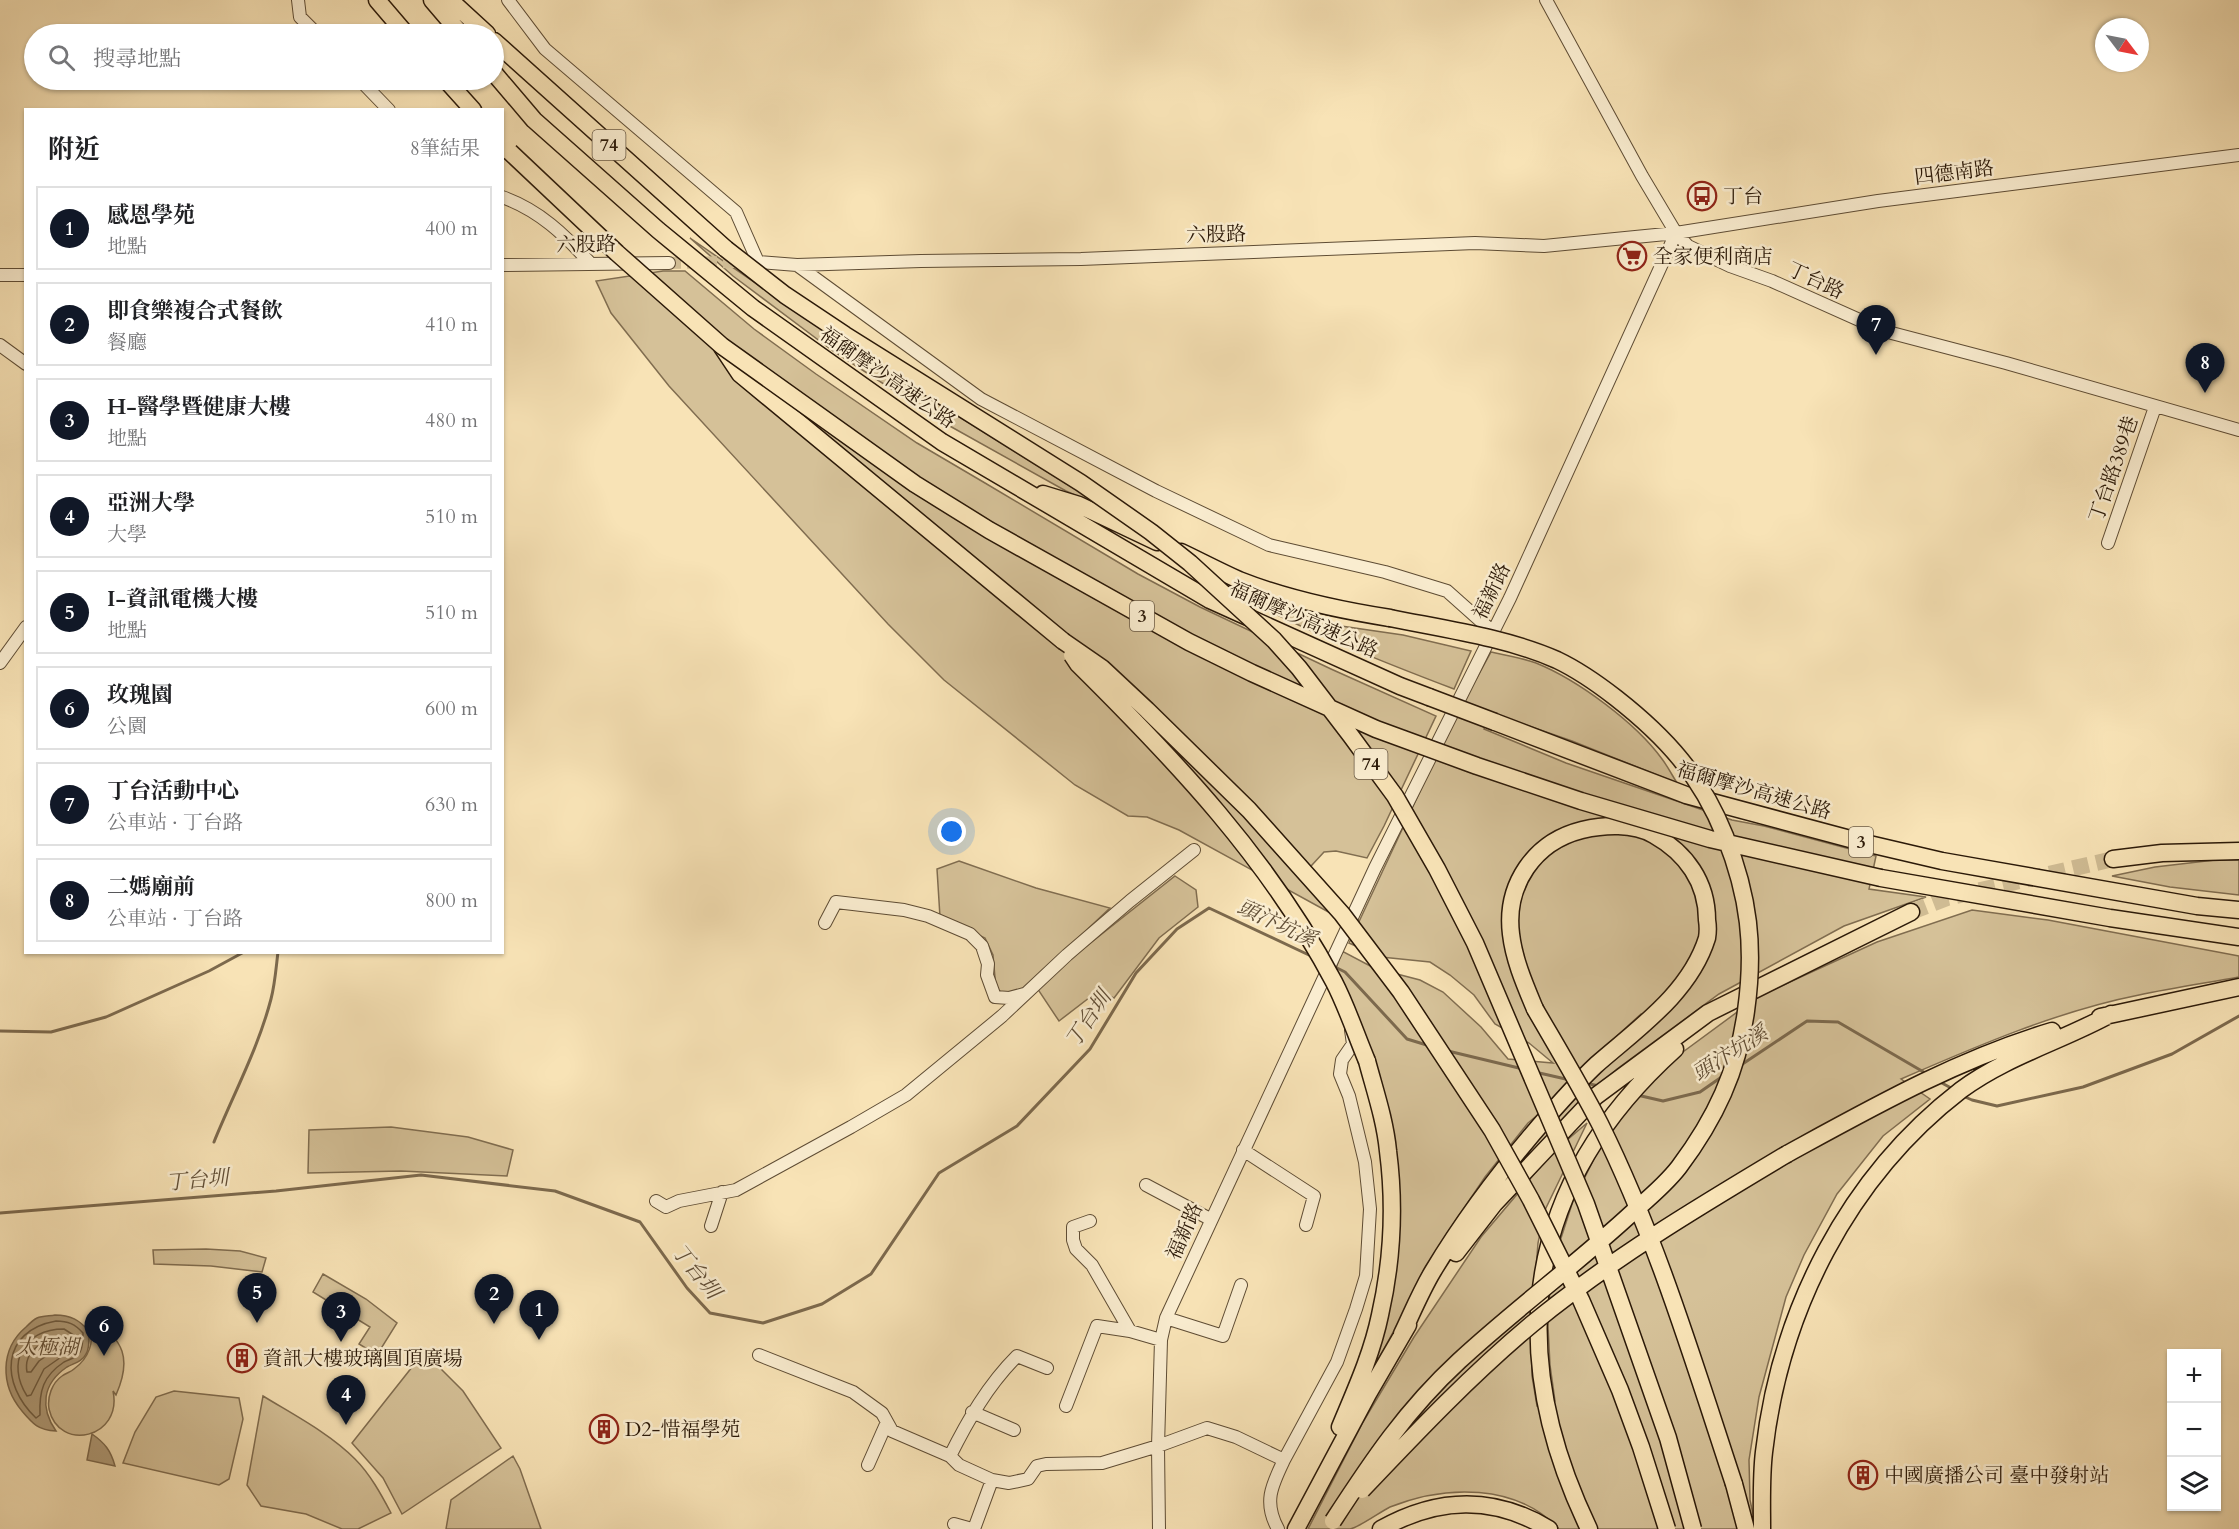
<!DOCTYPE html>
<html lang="zh-TW">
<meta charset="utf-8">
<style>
:root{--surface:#fff;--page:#f2f2f2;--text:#202124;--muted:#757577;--line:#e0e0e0;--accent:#111827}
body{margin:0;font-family:Cardo,"Noto Serif TC",serif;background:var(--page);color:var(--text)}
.controls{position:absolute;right:18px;bottom:18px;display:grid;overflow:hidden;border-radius:0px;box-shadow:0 2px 4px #0004}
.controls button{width:54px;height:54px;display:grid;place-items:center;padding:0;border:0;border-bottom:2px solid var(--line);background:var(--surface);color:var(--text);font:30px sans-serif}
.compass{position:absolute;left:2095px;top:18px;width:54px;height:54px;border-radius:50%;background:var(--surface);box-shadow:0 2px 4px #0004;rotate:122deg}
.you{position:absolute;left:952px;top:832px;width:21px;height:21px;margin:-15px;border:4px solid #fff;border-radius:50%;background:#1a73e8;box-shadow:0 0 0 9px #1a73e833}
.badge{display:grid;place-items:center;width:39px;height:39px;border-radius:50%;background:var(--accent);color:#fff;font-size:20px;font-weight:700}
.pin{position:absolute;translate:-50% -50px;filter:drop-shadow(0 2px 3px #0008)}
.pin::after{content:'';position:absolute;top:32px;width:21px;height:18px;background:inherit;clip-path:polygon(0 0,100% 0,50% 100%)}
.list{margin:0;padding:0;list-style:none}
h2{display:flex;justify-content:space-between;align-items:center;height:78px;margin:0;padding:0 24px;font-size:26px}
h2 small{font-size:20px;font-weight:400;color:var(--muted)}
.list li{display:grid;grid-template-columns:39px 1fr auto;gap:18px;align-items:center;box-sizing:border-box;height:84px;margin:0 12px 12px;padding:0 12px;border:2px solid var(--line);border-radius:0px}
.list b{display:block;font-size:22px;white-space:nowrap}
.list p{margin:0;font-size:20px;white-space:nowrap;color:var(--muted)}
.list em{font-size:20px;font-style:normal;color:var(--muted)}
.icon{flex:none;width:33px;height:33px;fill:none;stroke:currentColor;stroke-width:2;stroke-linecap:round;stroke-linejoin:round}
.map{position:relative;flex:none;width:2239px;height:1529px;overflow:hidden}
.search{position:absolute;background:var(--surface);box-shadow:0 2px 4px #0004;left:24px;top:24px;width:480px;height:66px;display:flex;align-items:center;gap:15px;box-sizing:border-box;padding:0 21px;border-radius:33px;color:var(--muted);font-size:22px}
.panel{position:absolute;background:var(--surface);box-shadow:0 2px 4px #0004;left:24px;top:108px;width:480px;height:846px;border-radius:0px}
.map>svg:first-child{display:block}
.green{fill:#d5c198;stroke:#806d50;stroke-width:1.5}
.water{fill:#b29e7b;stroke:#7c694d;stroke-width:1.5}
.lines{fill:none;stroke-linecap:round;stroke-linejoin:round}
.shore{stroke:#6e5c42;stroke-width:1.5}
.stream{stroke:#7c694d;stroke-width:3}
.minor-tunnel{stroke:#cfbb93;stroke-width:12;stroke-dasharray:12 6;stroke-linecap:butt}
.highway-tunnel{stroke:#cfbb93;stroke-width:16;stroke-dasharray:16 8;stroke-linecap:butt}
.minor-casing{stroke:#5e4c34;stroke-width:14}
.highway-casing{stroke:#2b1908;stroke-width:19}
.minor{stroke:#faedd0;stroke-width:12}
.highway{stroke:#f8e3b6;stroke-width:16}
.highway-bridge-casing{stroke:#2b1908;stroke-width:19;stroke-linecap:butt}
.highway-bridge{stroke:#f8e3b6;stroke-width:16}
.labels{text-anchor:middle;stroke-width:5;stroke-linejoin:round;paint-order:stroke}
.shield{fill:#faedd0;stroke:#695944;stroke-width:1.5}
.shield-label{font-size:18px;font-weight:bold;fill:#2b1908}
.street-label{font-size:20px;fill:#2b1908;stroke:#faedd0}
.poi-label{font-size:20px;fill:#2b1908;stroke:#faedd0;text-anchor:start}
.water-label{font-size:21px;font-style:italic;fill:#614e36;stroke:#faedd0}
</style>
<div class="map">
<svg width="2239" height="1529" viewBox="0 0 2239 1529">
<rect width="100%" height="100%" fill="#f8e3b6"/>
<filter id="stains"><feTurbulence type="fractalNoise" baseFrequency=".00333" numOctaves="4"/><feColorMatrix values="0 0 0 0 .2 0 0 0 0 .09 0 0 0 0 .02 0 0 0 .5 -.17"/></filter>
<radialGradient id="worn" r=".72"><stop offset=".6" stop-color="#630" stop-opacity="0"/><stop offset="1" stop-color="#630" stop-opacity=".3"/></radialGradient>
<path class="green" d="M690,238l170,117 250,156 -44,-20 -127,-71 -106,-69 -100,-75z
M663,271h22l69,58 62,45 101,69 68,40 153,91 62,33 131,62 105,47 -52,110 -17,32 -31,-7 -12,1 -24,26 34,37 -155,-85 -32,-13 -19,-1 -53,-31 -131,-105 -56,-56 -219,-238 -58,-73 -15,-32z
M1238,595l103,31 62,9 68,16 -17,38c-74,-28 -146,-57 -216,-94z
M1491,652c15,3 31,6 45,11 42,17 100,60 126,96 6,8 10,16 15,24l-105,-42 -83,-29 -5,17 82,34 166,57 32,6 112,30 -7,33 57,8 -82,29 -125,68 -102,75 -50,45 -60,65 22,-30 68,-78 54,-45 -10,-12 -57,52 -33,38 -23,19 -43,54 -37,55 -80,146 27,-124 -23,-201 -21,-53 -17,-26 8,-23 32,17 46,12 23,12 38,35 27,32 45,4 -24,-20 -34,-19 -21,-29 -24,-20 -20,-13 -49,-5 -32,-14 101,-216z
M2215,860h24v35l-69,-8 -58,-11 43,-9z
M959,861l77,27 74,20 -86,81 -17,6 -11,-6 -3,-34 -8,-17 -45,-21 -3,-48z
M1175,876l21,14 2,17 -39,31 -45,60 -16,-7 -39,30 -22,-33 32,-28z
M1972,910l76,10 191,36v21c-33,6 -67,11 -100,18 -81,16 -162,51 -238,84l29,20 -47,37 -46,58 -33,61 -18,42 -27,100 -10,63 1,40 6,29h-197c-43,-46 -114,-44 -169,-22 -10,5 -32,21 -40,22 -13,0 -28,0 -42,0l55,-107 51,-85 67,-100 71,-84 35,-30 -42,87 -7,33 -7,90 1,43 5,30 18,-5 -5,-36 -2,-39 3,-57 22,-68 29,-58 18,-28 48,-52 91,-67 118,-54z
M391,1127l77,10 45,13 -6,26 -106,-5 -93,2 1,-43z
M206,1249l34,2 26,7 -4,14 -51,-6 -57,-2 -1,-14z
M323,1274l43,25 31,24 -20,32 -18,-11 11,-17 -57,-35z
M92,1318c32,22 40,41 24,77l-3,-4c10,47 -54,62 -64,18 -2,-12 3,-26 13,-33 4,-3 9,-4 12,-7 14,-10 23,-29 13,-44z
M424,1352l39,39 38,57 -99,66 -19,-36 -31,-35z
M174,1391l65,7 4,21 -14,60 -10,6 -96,-22 12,-31 21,-35z
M263,1396c31,19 66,37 92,63 15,15 26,35 36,54l-33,16h-16l-36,-15 -45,-8 -14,-21z
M513,1456l7,13 21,60h-95l5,-29z"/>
<path class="water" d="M55,1315c16,0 24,5 34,16 0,7 1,17 -3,23 -4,8 -12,9 -19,13 -25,17 -27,41 -11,64 -18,-1 -23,-7 -34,-20 -22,-26 -22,-62 4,-84 3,-3 7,-7 11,-9 5,-2 13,-2 18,-3z
M92,1434c13,9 19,17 23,32l-28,-6z"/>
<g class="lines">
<path class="shore" d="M56,1321c12,0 19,3 27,12 0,6 0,14 -3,19 -4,6 -10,7 -16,10 -21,14 -25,29 -24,53l-4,3c-36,-34 -36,-87 20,-97z
M64,1329l11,7 -1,12 -30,21 -13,26 -4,1c-21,-33 -4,-67 37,-67z
M61,1338l4,2v3l-26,18 -8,11h-4c-4,-21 17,-33 34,-34z"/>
<path class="stream" d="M1333,966l12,6 62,67 23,7
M0,1031l51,1 55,-15 103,-46 35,-19
M1448,1051l75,18
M1741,1065l66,-44 31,1 89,52
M1535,1072l35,8
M1940,1082l13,7
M1585,1083l14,3
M1637,1095l26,6 37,-9 23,-16
M1963,1096l9,4 25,6 86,-19 89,-33 67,-38
M214,1142c19,-47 44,-93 57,-143 4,-15 5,-31 7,-47
M0,1213l276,-22 145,-16 134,16 85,31 47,66 23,25 53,10 59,-19 49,-30 68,-101 78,-47 73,-77 46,-76 41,-44 32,-21 102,48"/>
<path class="minor-tunnel" d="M669,263l74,-1"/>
<path class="highway-tunnel" d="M1911,912l36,-14 166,-39"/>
<g class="minor-casing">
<path id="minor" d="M298,0l2,17 17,17
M508,0l37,49 191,163 22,50 39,3 124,-4 160,-2 394,-16 69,3 132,-13 202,-32 361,-46
M1546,0l96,176 34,57 12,13 42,20 42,15 112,50 122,32 233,67
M360,80l29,30
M502,197c37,13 63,38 88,66
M502,265l167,-2
M797,265l184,134 175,92 113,54 116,27 62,19 46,41
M0,275h26
M0,345l26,19
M2108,543l47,-136
M0,663l26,-36
M825,923l11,-21 68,8 24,6 42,18 12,12 6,18 -1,11 8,22 14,1 15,-4
M1243,1150l71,46 -8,29
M1146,1185l64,34
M656,1201l10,6 13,-6 57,-11 115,-63 55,-32 96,-79 65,-61 63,-54 64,-51
M1090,1221l-17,6v13l3,9 16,16 38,66
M711,1226l11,-34
M1166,1318l57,18 18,-51
M759,1355l94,37 29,21 10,18 58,25 9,9 33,15 17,3 19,-4 9,-13 9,-2 56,-1 56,-17 49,-18 29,9 48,23c-12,25 -21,42 -6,69
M1066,1406l31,-80 33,5 31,9
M972,1412l42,18
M950,1456c18,-36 38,-71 67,-100l30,12
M1284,1460l53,-98 19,-53 10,-33 4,-67 -5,-47 -16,-66 -9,-22 2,-14 11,-16 -2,-14
M868,1465l19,-43
M954,1524l18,5
M974,1529l18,-49
M1159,1529l-1,-83 3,-106 5,-22 209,-450 135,-270 166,-365"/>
</g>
<g class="highway-casing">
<path id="highway" d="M377,0l29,34
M432,0l29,34
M450,0l37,34
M494,41l232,208
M494,73l40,47 124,110 95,78 189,134 268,158 190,86 29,11
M446,80l27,30
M722,347l18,27 323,267
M1043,494l36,11 78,37
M1181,552c19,9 38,19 58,28 48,19 100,30 151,38
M1495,722l191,73 179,48 77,18 255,45 42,4
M2113,859l49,-6 77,-2
M1881,878l229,40 129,19
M2100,1017l139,-30
M1787,1154c86,-47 171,-95 265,-123
M1456,1253l38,-49 102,-108 112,-83 203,-101
M1402,1334c10,-21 19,-43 31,-63 33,-55 73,-107 115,-155 15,-17 31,-35 48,-51 41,-36 94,-72 111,-127 1,-6 1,-12 0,-18 0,-38 -21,-67 -53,-85 -21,-12 -50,-10 -72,-5 -48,12 -77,55 -71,104 3,26 14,51 24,75
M1340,1427c15,-36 32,-73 40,-112 12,-53 15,-110 8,-164 -3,-31 -13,-60 -21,-90
M1734,1484l12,45
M1296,1529l72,-135 40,-69
M1381,1529c57,-32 112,-34 168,0
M1589,1529c-86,-179 -65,-344 86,-480
M1762,1529c0,-26 -1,-52 2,-77 16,-141 84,-275 197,-362 46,-34 101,-49 150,-76"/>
</g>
<use href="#minor" class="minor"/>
<use href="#highway" class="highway"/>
<g class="highway-bridge-casing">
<path id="highway-bridge" d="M510,152l107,101 105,93 193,138 74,46 200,112 63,31 124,56 101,37 104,35 129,38 171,39
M726,249l59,46 60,40 236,148 70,49 39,31 84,77 25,28 52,68 44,60 42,73 38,74 111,261 82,234 25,91
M1063,641l39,27 45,42 102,100 93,104 59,78 91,138 39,70 50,100 39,90 21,57 26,82
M1072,655l6,9c98,97 191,195 256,318 13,25 22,53 33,79
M1429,697l66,25
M1535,1009c22,38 45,76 65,115 57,115 94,239 134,360
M1362,1490c55,-58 109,-115 170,-166 79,-65 168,-118 255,-170
M1333,1521c39,-60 73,-111 126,-160 56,-52 118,-97 174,-149 16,-14 33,-28 46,-45 36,-48 59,-96 67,-156 9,-64 3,-115 -21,-175 -24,-60 -58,-98 -109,-138 -18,-14 -38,-28 -59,-38 -49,-22 -113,-31 -167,-42"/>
</g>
<use href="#highway-bridge" class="highway-bridge"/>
</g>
<defs>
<g id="bus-ring" transform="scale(1.5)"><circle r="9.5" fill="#faedd0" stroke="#8f2418" stroke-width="1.5"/><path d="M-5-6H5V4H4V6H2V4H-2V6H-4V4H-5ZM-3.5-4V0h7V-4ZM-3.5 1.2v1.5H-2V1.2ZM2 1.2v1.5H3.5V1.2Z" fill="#8f2418"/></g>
<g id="supermarket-ring" transform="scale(1.5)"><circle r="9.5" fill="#faedd0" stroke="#8f2418" stroke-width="1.5"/><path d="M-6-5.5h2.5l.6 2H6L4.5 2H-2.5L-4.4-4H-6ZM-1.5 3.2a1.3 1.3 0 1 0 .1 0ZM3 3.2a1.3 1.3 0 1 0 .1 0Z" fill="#8f2418"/></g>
<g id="building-ring" transform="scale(1.5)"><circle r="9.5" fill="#faedd0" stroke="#8f2418" stroke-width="1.5"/><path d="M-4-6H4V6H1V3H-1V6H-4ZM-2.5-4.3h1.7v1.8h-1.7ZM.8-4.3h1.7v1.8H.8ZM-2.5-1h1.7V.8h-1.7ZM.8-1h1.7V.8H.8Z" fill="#8f2418"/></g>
</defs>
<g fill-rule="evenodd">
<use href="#bus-ring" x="1702" y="196"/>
<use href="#supermarket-ring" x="1632" y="256"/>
<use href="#building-ring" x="242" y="1358"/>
<use href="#building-ring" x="604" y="1429"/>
<use href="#building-ring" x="1863" y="1475"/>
</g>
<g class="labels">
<g class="shield">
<rect x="592.5" y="130" width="33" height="30" rx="4.5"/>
<rect x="1130" y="601" width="24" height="30" rx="4.5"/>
<rect x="1354.5" y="749" width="33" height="30" rx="4.5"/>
<rect x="1849" y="827" width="24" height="30" rx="4.5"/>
</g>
<g class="shield-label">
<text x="609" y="151">74</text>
<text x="1142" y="622">3</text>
<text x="1371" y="770">74</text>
<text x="1861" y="848">3</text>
</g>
<g class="street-label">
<text transform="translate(1954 172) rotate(-7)" y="7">四德南路</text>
<text transform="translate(1216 234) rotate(-2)" y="7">六股路</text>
<text transform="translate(586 244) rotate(-1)" y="7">六股路</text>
<text transform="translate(1816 280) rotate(25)" y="7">丁台路</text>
<text transform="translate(888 377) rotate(35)" y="7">福爾摩沙高速公路</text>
<text transform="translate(2113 469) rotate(-71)" y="7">丁台路389巷</text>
<text transform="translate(1491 591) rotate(-64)" y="7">福新路</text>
<text transform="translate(1304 619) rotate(24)" y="7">福爾摩沙高速公路</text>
<text transform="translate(1754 790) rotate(16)" y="7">福爾摩沙高速公路</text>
<text transform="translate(1184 1231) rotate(-66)" y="7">福新路</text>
</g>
<g class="poi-label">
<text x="1723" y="203">丁台</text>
<text x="1653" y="263">全家便利商店</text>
<text x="263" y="1365">資訊大樓玻璃圓頂廣場</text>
<text x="625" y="1436">D2-惜福學苑</text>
<text x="1884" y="1482">中國廣播公司 臺中發射站</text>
</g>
<g class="water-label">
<text transform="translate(1277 923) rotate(25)" y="7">頭汴坑溪</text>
<text transform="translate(1088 1019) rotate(-56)" y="7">丁台圳</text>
<text transform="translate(1730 1053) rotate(-32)" y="7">頭汴坑溪</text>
<text transform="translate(197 1180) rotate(-5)" y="7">丁台圳</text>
<text transform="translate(696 1271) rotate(51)" y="7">丁台圳</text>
<text x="47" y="1354">太極湖</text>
</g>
</g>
<rect width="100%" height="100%" filter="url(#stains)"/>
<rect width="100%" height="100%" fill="url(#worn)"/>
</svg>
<div class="controls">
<button>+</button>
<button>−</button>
<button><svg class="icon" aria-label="layers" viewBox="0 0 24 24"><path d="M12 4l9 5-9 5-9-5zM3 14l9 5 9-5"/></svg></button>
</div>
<svg class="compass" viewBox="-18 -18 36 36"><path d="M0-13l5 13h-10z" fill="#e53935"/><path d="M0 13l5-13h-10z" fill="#757577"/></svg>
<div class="you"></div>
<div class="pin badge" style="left:539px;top:1340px">1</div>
<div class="pin badge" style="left:494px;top:1324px">2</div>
<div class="pin badge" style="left:341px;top:1342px">3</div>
<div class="pin badge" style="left:346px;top:1425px">4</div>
<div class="pin badge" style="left:257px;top:1323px">5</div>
<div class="pin badge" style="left:104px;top:1356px">6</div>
<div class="pin badge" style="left:1876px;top:355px">7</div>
<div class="pin badge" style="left:2205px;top:393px">8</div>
<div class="search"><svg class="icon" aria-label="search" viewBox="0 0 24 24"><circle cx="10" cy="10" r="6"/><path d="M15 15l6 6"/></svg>搜尋地點</div>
<section class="panel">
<h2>附近<small>8筆結果</small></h2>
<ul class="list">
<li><span class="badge">1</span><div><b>感恩學苑</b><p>地點</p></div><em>400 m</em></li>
<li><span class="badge">2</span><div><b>即食樂複合式餐飲</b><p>餐廳</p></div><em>410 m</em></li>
<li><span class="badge">3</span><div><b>H-醫學暨健康大樓</b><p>地點</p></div><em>480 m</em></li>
<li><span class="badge">4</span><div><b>亞洲大學</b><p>大學</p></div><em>510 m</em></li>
<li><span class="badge">5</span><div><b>I-資訊電機大樓</b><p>地點</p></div><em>510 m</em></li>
<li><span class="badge">6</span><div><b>玫瑰園</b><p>公園</p></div><em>600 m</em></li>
<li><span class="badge">7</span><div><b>丁台活動中心</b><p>公車站 · 丁台路</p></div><em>630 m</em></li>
<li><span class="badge">8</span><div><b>二媽廟前</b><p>公車站 · 丁台路</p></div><em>800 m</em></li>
</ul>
</section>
</div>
